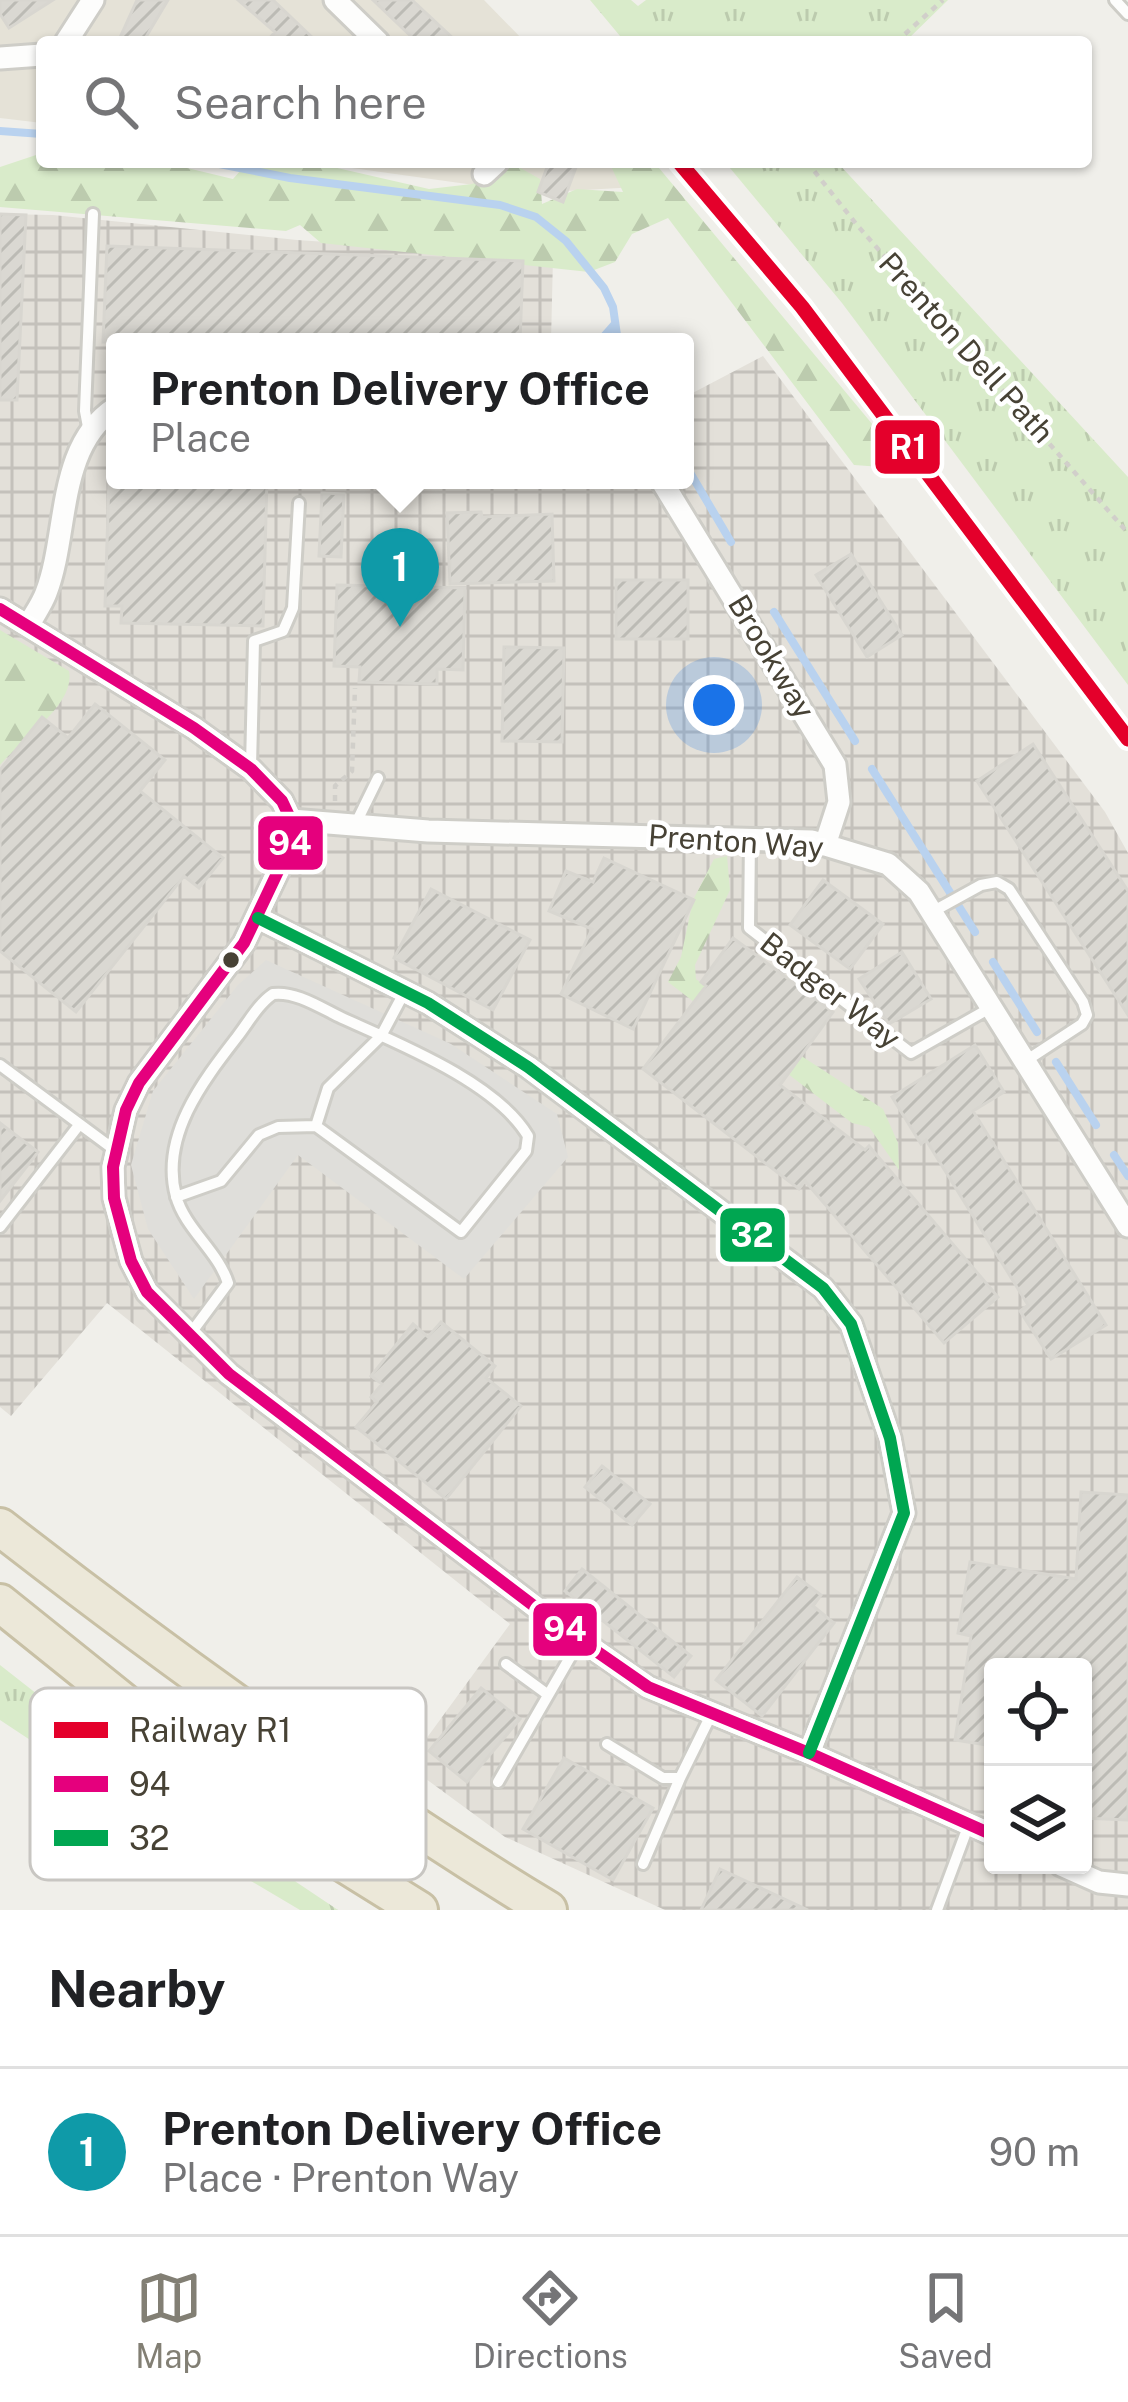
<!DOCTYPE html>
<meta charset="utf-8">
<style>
:root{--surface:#fff;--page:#f6f6f6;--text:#202124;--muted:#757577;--line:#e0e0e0;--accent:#827f74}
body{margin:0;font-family:"Public Sans",sans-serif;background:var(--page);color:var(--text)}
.controls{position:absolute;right:36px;bottom:36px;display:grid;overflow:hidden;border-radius:12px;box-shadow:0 3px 9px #0004}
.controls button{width:108px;height:108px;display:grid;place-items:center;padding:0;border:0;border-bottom:3px solid var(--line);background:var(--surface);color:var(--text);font:60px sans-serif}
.you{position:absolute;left:714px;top:705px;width:42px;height:42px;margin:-30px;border:9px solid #fff;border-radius:50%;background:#1a73e8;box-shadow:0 0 0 18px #1a73e833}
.badge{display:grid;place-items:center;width:78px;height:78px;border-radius:50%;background:var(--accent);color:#fff;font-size:39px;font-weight:700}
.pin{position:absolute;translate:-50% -99px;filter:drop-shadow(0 3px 6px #0008)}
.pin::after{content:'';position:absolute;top:63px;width:42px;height:36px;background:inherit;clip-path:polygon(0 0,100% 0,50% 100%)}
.popup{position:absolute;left:106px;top:333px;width:588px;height:156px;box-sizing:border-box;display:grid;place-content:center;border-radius:12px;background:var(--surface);filter:drop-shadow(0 3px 9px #0005);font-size:39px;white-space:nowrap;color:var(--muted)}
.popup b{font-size:45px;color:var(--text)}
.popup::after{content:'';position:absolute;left:50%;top:100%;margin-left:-24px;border:24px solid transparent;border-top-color:var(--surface)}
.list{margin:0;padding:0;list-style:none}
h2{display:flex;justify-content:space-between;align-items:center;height:156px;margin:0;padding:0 48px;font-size:51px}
h2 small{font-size:39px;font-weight:400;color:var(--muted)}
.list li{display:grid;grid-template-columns:78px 1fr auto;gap:36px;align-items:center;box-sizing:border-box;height:168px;padding:0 48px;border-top:3px solid var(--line)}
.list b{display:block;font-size:45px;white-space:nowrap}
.list p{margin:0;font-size:39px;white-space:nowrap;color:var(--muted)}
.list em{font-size:39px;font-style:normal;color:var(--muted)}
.icon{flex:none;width:66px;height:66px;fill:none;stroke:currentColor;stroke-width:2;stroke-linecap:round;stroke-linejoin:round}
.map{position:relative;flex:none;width:1128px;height:1910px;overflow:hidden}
.search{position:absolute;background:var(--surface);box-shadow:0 3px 9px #0004;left:36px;right:36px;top:36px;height:132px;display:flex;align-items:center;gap:30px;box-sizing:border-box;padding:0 42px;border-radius:12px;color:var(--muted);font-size:45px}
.sheet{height:324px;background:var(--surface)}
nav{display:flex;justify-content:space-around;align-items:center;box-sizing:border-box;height:168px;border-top:3px solid var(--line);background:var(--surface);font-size:33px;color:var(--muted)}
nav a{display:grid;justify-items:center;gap:6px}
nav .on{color:var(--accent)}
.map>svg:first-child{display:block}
.residential{fill:#e5e2d7}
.industrial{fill:url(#industrial-grid);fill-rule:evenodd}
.grass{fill:url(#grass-tufts)}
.forest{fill:url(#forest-firs)}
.parking{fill:#dfdeda}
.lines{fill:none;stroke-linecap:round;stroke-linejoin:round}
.stream{stroke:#b9d2ef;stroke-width:8}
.building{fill:url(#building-hatch);stroke:#d8d6d0;stroke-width:3}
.service-casing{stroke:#cecdc7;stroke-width:16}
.minor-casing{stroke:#cecdc7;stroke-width:27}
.motorway-casing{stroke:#c8c0a5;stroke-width:42}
.path{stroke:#d1cfca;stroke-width:4.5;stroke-dasharray:6 6;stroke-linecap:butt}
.service{stroke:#fdfdfc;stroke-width:10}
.minor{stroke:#fdfdfc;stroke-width:21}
.motorway{stroke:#ece8d9;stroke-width:36}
.bus-1-casing{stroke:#fff;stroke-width:21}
.bus-2-casing{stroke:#fff;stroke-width:21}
.bus-1{stroke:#e5007d;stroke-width:12}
.bus-2{stroke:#00a651;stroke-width:12}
.rail-1-casing{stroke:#fff;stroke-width:24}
.rail-1{stroke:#e4002b;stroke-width:15}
.bus-dot{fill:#474235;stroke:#fff;stroke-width:4.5}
.labels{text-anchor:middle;stroke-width:9;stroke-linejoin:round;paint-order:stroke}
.street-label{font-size:30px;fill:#474235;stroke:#fff}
.key{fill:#fff;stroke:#c8c6c2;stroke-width:3}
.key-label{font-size:33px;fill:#474235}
.line-badge{stroke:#fff;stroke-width:4.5}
.badge-label{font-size:33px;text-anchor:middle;font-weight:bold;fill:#fff}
</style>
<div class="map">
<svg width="1128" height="1910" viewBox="0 0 1128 1910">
<defs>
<pattern id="industrial-grid" width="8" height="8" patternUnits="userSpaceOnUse" patternTransform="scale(3)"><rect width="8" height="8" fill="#e3e0d9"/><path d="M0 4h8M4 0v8" fill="none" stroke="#c4c1bb"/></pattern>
<pattern id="grass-tufts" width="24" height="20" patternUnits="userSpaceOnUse" patternTransform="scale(3)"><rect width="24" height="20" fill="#d9ebca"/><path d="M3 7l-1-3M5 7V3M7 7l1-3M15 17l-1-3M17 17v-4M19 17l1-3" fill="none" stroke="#bccbae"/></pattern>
<pattern id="forest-firs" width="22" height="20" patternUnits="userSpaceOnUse" patternTransform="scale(3)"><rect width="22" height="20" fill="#d9ebca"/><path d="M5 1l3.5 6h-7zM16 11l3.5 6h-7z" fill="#bccbae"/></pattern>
<pattern id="building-hatch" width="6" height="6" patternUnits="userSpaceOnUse" patternTransform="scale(3)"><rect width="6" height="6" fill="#dad8d2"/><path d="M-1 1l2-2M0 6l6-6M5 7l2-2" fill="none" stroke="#bcbbb5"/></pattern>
</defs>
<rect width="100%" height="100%" fill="#f0efea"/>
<path class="residential" d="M0,0h484l41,42h-483v81l-42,-5z
M309,162h309l19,25 -106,6z"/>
<path class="industrial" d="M0,214l53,1 244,25 256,17 -2,85h-436v138h570v-83l78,-41 342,456 23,41v1057h-463l-160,-73 -98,-72 103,-141 -403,-321 -96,113 -11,-9zM993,1667h90v198h-90z"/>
<path class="grass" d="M590,0h41l7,6 8,-6h302l-43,42h-280z
M725,162h112l291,315v208l-286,-382z
M0,1665l162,127 176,118h-38l-125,-74 -175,-116z"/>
<path class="forest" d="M42,153v9h120l71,17 15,-17h63l118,27 43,-5 43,-19 25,14 2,25 35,-15 46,3 -14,-30h45l244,293 -2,13 -42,-3 -186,-247 -36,16 -17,28 -26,10 -268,-29 -21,-18 -14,6 -286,-24v-40z
M0,630l69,41c7,33 -48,68 -69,94z
M727,856l3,34 -35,75 1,14 90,67 97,63 15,34 1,27 -30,-43 -17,-4 -184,-141 13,-25 12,-57 21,-41z"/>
<path class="parking" d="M266,960l185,84 106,70 11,43 -104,122 -166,-124 -104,144 -46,-70 -17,-64 22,-74 85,-106z"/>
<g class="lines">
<path class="stream" d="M0,131l42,3
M209,162l81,16 210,27 36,12 30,24 38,47 9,19 5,35
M599,342l15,-17
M685,464l46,78
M774,612l81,129
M872,769l103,163
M993,962l44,70
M1056,1062l40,63
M1114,1155l14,21"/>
</g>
<path class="building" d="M0,0h53l-44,28 -9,-14z
M137,0h31l-25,42h-25z
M238,0h35l44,42h-51l9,-10z
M373,0h39l45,42h-40z
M549,162h29l-15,40 -25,-10z
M0,214l26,1 -9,185h-17z
M107,246l416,15 -3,81h-417z
M109,480h158l-4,146 -142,-3 1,-17h-17z
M322,493l22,1 -3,63 -22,-1z
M481,512l1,5 70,-3 2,67 -104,3 -3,-71z
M851,554l51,81 -35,22 -51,-82z
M616,580h72v59h-72z
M337,585l128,3 -2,82 -26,-1v15l-78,-2 1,-15 -26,-1z
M504,647l60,1 -2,94 -60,-1z
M95,704l70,56 -25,31 83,67 -24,30 -15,-12 -108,136 -76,-61v-181l42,-53 26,21z
M1033,744l95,147v124l-151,-234z
M604,858l90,42 -61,129 -72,-35 31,-65 -43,-18 17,-40 27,11z
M823,880l60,44 -33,45 -60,-44z
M431,889l99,51 -37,70 -99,-52z
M733,938l100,74 -53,73 85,65 4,-4 129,151 -54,46 -139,-162 -6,8 -156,-120 63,-83 -5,-4z
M902,952l29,47 -42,25 -30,-45z
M975,1045l29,47 -31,19 133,214 -55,34 -31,-48 8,-6 -102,-165 -5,4 -29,-47z
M0,1123l38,29 -38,49z
M441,1322l54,44 -9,12 35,28 -75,93 -90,-72 21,-25 -6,-5 11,-13 -11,-8 42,-52 15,13z
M602,1466l48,38 -18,21 -47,-38z
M1081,1492l47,3v325l-45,-2v-151h-90v79l-38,-6 16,-104 -13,-3 12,-71 106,17z
M582,1569l109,87 -17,21 -109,-86z
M797,1577l24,18 -8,11 21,17 -72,93 -46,-36z
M481,1688l39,31 -53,63 -38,-31z
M564,1758l89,50 -40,72 -90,-51z
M720,1869l88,41h-107z"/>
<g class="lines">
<g class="service-casing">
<path id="service" d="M1115,0l13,14
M89,432l-4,-21 8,-197
M251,766l3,-125 29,-10 10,-23 6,-105
M356,823l22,-45
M750,838l-1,90 162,125 79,-45
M932,912l49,-27 16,-3 12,7 74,113 4,13 -5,9 -58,38
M0,1065l116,86
M316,1126l12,-38 53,-52 24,-45
M176,1197l45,-16 38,-46 19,-8 38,-1 145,106 65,-81 2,-15c-32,-54 -131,-93 -186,-118 -21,-10 -46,-27 -69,-24 -15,10 -25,29 -36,43 -34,44 -77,99 -61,159 9,33 42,55 52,87l-40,54
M0,1227l79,-102
M506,1664l41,30
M607,1744l56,34h17l32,-65
M498,1782l82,-142
M643,1864l37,-86
M937,1910l32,-86"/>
</g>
<g class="minor-casing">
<path id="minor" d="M335,0l43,42
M66,42l27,-42
M0,58l42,-3
M484,174l13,-12
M661,480l174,285 4,37 -14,43
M0,609l194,119 57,41 31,32 9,19 -1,26 -46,97 -105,140 -13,27 -13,57 1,31 17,63 16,31 82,82 334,254 85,59 161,66 184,82
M28,626c6,-11 14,-22 18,-33 23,-59 10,-146 69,-185
M291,820l137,11 384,10 76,23 31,28 209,334
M258,918l170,85 100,64 295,221 28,36 39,114 14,75 -95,240
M1061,1865l38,17 29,3"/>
</g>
<g class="motorway-casing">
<path id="motorway" d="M0,1527c176,137 357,267 548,383
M0,1603l255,205 164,102"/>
</g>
<path class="path" d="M896,42l47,-42
M807,162l50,63 271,308
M335,801v-15l17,-15 3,-83"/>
<use href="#service" class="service"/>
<use href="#minor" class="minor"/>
<use href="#motorway" class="motorway"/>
<g class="bus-1-casing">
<path id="bus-1" d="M0,609l194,119 57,41 31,32 9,19 -1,26 -46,97 -105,140 -13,27 -13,57 1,31 17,63 16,31 82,82 334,254 85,59 161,66 184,82"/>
</g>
<g class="bus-2-casing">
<path id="bus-2" d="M258,918l170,85 100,64 295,221 28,36 39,114 14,75 -95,240"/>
</g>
<use href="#bus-1" class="bus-1"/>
<use href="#bus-2" class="bus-2"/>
<g class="rail-1-casing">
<path id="rail-1" d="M679,162l123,145 326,432"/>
</g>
<use href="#rail-1" class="rail-1"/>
</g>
<circle class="bus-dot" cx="231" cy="960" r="10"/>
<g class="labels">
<g class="street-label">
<text transform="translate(966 348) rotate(48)" y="10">Prenton Dell Path</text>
<text transform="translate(771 657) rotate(59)" y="10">Brookway</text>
<text transform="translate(736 842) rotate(4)" y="10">Prenton Way</text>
<text transform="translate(830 991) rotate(38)" y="10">Badger Way</text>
</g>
</g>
<rect x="30" y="1688" width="396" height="192" rx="18" class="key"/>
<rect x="54" y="1722" width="54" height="16" fill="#e4002b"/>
<rect x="54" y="1776" width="54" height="16" fill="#e5007d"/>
<rect x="54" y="1830" width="54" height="16" fill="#00a651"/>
<g class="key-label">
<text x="129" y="1742">Railway R1</text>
<text x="129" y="1796">94</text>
<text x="129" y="1850">32</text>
</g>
<g class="line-badge">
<rect x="873" y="418" width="69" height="58" rx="12" fill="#e4002b"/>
<rect x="256" y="814" width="69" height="58" rx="12" fill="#e5007d"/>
<rect x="718" y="1206" width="69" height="58" rx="12" fill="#00a651"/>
<rect x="531" y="1601" width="68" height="57" rx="12" fill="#e5007d"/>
</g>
<g class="badge-label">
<text x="908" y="459">R1</text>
<text x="290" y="855">94</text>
<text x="752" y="1247">32</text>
<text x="565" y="1641">94</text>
</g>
</svg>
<div class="controls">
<button><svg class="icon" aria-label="locate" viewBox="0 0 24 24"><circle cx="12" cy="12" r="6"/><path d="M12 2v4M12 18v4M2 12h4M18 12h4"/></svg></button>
<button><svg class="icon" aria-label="layers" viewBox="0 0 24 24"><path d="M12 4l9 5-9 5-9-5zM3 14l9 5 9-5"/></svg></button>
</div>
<div class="you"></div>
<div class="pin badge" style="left:400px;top:627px;background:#0f9aa8">1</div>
<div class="popup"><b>Prenton Delivery Office</b>Place</div>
<div class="search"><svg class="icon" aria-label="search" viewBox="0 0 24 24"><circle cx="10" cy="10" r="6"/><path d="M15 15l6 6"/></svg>Search here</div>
</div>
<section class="sheet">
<h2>Nearby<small></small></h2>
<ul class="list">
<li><span class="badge" style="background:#0f9aa8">1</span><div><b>Prenton Delivery Office</b><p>Place · Prenton Way</p></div><em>90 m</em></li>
</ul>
</section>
<nav>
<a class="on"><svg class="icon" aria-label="map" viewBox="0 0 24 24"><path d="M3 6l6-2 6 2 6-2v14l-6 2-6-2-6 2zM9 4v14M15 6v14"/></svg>Map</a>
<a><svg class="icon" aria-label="directions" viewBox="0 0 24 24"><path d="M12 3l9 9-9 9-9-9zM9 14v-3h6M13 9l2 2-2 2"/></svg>Directions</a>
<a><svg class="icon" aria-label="saved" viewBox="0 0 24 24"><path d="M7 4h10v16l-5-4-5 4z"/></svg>Saved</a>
</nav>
